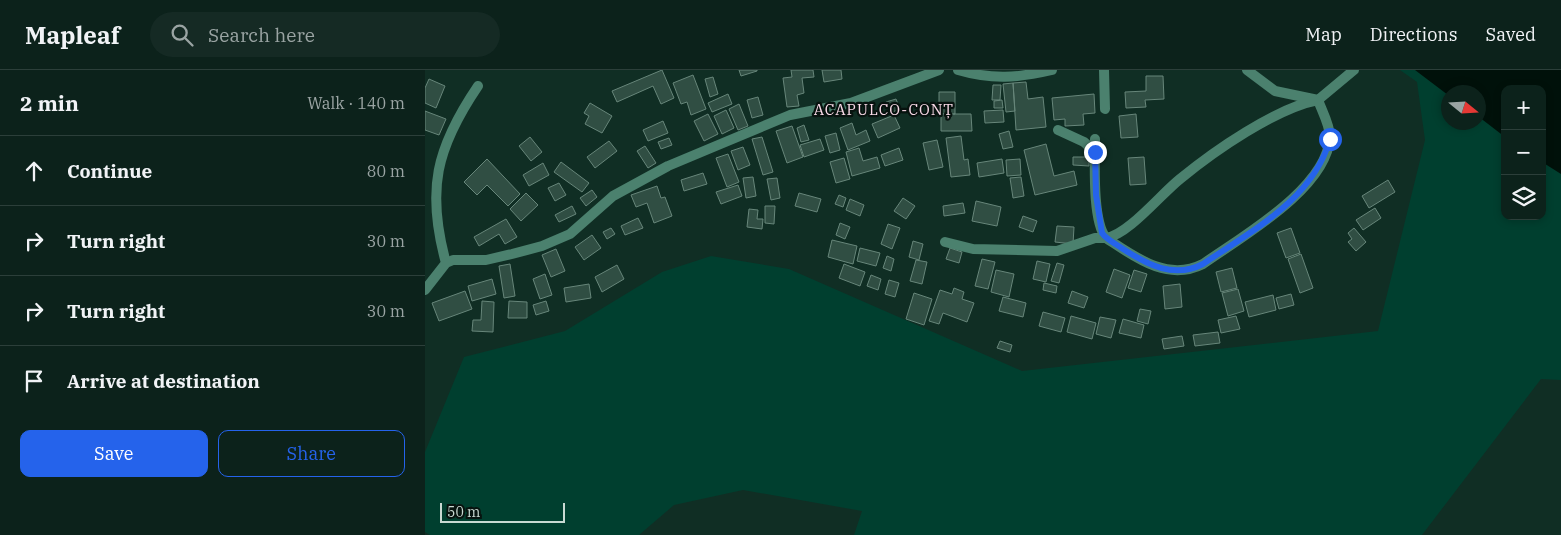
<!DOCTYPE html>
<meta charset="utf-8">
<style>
:root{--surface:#0c221b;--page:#152a24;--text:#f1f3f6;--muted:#9aa4a3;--line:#2c3f3a;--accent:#2563eb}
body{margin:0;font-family:"IBM Plex Serif",serif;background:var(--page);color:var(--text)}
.controls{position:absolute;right:15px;top:15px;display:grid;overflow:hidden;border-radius:10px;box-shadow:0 2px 8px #0003}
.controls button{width:45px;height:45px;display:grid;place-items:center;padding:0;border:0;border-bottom:1px solid var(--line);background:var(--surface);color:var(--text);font:25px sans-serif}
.compass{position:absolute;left:1016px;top:15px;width:45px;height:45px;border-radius:50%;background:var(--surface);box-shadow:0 2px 8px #0003;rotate:108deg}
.scale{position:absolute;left:15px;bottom:12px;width:125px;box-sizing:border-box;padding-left:5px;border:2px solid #c8d9d2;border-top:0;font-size:14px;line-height:18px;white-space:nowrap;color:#c8d9d2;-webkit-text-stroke:4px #07130f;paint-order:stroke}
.stop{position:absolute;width:15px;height:15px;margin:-11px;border:4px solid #2563eb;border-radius:50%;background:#fff}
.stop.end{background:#2563eb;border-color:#fff;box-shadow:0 1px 5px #0008}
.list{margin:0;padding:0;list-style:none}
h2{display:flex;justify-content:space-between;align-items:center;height:65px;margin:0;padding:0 20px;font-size:21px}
h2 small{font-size:16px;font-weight:400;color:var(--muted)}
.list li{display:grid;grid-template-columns:32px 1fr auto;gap:15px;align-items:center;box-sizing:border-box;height:70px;padding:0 20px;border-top:1px solid var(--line)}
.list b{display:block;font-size:19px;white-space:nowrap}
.list em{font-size:16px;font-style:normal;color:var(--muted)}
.actions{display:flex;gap:10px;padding:15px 20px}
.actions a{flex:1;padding:11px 0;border:1px solid var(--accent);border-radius:10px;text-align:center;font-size:18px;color:var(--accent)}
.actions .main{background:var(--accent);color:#fff}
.icon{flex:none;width:28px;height:28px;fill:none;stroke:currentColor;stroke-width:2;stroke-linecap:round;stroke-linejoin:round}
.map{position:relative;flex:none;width:1136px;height:465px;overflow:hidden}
header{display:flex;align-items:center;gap:30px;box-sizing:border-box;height:70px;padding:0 25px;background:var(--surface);border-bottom:1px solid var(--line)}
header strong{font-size:24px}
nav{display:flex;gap:28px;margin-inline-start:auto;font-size:18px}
.search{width:350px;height:45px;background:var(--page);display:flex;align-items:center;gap:12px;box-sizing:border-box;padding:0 18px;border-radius:28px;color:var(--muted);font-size:19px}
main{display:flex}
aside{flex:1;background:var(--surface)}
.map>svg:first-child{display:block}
.green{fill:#003f2f;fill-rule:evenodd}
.water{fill:#00110a}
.building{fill:#304e43;stroke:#67867a}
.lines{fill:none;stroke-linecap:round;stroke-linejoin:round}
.street{stroke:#4b816e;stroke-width:10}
.route{stroke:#2563eb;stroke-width:6}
.labels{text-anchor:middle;stroke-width:4.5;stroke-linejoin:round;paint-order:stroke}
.neighbourhood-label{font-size:15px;letter-spacing:1px;fill:#fadae8;stroke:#07130f}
</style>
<header>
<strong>Mapleaf</strong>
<div class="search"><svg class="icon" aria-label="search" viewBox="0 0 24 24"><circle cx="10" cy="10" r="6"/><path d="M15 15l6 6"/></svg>Search here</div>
<nav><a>Map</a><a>Directions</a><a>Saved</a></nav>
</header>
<main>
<aside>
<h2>2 min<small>Walk · 140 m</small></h2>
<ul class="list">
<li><svg class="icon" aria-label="ahead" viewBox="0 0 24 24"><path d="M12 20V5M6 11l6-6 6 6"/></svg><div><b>Continue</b></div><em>80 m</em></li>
<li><svg class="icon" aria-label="right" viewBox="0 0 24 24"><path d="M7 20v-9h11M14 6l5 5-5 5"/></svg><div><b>Turn right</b></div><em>30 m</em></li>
<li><svg class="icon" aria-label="right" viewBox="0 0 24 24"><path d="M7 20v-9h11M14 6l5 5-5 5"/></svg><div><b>Turn right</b></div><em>30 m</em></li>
<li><svg class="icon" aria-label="arrive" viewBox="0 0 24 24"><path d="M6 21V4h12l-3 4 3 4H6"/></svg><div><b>Arrive at destination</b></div></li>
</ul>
<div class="actions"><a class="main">Save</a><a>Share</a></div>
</aside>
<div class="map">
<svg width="1136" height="465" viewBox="0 0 1136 465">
<rect width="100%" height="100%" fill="#102e24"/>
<path class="green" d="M975,0h161v310l-20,-1 -119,156h-568l8,-24 -119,-21 -69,15 -35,30h-209l-5,-3v-80l39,-95 101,-26 97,-59 49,-16 78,13 233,102 356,-40 47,-191 -8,-58zM1080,19h37v127h-37zM1024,22h30v30h-30z"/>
<path class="water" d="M990,0h146v104l-19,-12v-73h-37v48l-26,-20v-25h-30l-1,3z"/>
<path class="building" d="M237,0l12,28 -13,6 -8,-18 -36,16 -5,-11z
M314,0h18v1l-16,5z
M366,0h22l1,7 -12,1 2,15 -7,2 2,11 -12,1 -4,-29 9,-1z
M397,0h19l1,9 -18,3z
M268,5l13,34 -15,6 -4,-13 -6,2 -8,-21z
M721,6h17l1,23 -19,1 1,7 -20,1 -1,-16 21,-1z
M288,7l5,17 -8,3 -5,-18z
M4,9l16,7 -9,22 -11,-5v-15z
M601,12l2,17 15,-2 3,30 -30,3 -3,-47z
M588,13l2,28 -9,1 -3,-28z
M568,15h8l-1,15h-8z
M514,22h16v22h-16z
M303,24l4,10 -20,8 -4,-9z
M669,24l1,19 -12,1 1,11 -19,1v-7l-11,1 -2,-22z
M333,27l5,18 -11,3 -5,-18z
M471,29l4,10 -10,4 -4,-11z
M577,30l1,8h-9v-7z
M165,33l22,13 -10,17 -17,-9 4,-8 -5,-3z
M314,34l9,22 -10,4 -9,-21z
M301,40l8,18 -12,6 -8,-18z
M578,40l1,12 -19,1 -1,-12z
M0,41l21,8 -7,16 -14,-5z
M283,44l10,20 -14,7 -10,-20z
M516,44h30l1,17h-31z
M711,44l2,23 -17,1 -2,-22z
M469,45l6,13 -22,10 -6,-14z
M238,51l5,12 -20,8 -5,-11z
M427,53l4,12 10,-5 4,11 -22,9 -8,-22z
M379,55l5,15 -8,2 -4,-14z
M367,56l11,31 -16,6 -11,-32z
M584,61l4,16 -10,2 -4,-15z
M411,63l4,17 -10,3 -5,-17z
M536,66l3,24 4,-1 2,16 -19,2 -5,-39z
M105,67l12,15 -11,9 -12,-15z
M337,67l11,35 -10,3 -11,-36z
M244,68l3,7 -11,4 -3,-7z
M395,69l4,11 -20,7 -4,-12z
M512,70l6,27 -14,3 -6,-27z
M184,71l8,10 -22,17 -8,-11z
M621,74l8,32 20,-5 3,14 -42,10 -11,-45z
M220,76l11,17 -8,5 -11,-17z
M318,77l7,18 -12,5 -7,-19z
M434,78l4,13 14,-4 3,11 -28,8 -6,-24z
M474,78l4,12 -18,6 -4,-11z
M303,84l11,28 -12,5 -11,-29z
M648,87h16v9l-16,-1z
M719,87l2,27 -16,1 -2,-27z
M419,88l6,21 -14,4 -6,-21z
M62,89l33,35 -12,12 -21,-21 -10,10 -13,-13z
M577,89l2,14 -25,4 -2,-14z
M595,89l1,16 -14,1 -1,-16z
M136,92l28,21 -7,9 -28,-20z
M118,93l6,12 -20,11 -6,-11z
M278,103l4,11 -23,7 -3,-11z
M328,107l3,19 -10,2 -3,-20z
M596,107l3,19 -11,2 -3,-20z
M352,108l3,20 -9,2 -4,-21z
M963,110l7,12 -26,16 -7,-12z
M134,113l7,12 -11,6 -7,-13z
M313,115l4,11 -21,8 -5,-12z
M232,116l4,12 4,-1 7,19 -18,7 -7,-20 -11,4 -5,-12z
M167,120l5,7 -11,9 -6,-8z
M101,123l12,12 -17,16 -11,-12z
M374,123l22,6 -4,13 -22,-6z
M414,125l7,3 -3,9 -8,-3z
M478,128l12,8 -9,13 -12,-8z
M425,129l14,6 -4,11 -14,-6z
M551,131l25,6 -4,19 -25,-5z
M538,133l2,10 -21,3 -1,-10z
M147,136l4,8 -17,8 -4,-7z
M340,136h10l-1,18 -9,-1z
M950,138l6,10 -18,12 -7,-10z
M324,139l9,1 -1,9h6l-1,10 -15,-2z
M598,146l14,5 -4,11 -14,-5z
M213,148l5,10 -18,7 -4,-9z
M81,149l11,18 -12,7 -6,-10 -20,12 -5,-9z
M415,153l10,4 -5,12 -9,-4z
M463,154l12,4 -8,21 -11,-5z
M632,156l17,1 -1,17 -18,-2z
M186,158l4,6 -8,5 -4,-7z
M866,158l9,25 -14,5 -9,-25z
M929,158l12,14 -10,9 -8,-9 4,-3 -4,-6z
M167,165l9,13 -17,12 -9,-13z
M407,170l25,6 -4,18 -25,-7z
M488,171l10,3 -4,16 -10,-3z
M435,178l20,5 -4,13 -19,-5z
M525,178l12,4 -3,11 -13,-4z
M131,179l9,22 -14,6 -9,-22z
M876,184l12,34 -13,5 -12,-34z
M462,186l7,3 -3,12 -8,-3z
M557,189l13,3 -7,27 -13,-3z
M491,190l11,2 -5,22 -12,-3z
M612,191l13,3 -4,18 -13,-3z
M632,193l7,2 -5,18 -8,-2z
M85,194l5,32 -11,2 -5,-32z
M419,194l21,8 -5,14 -21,-8z
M192,195l7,14 -22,13 -7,-15z
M807,198l5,20 -16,4 -5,-20z
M689,199l16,6 -8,23 -16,-6z
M571,200l18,4 -5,23 -18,-5z
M709,200l13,4 -6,18 -13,-4z
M120,204l7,21 -12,4 -7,-20z
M446,205l10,4 -3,11 -11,-4z
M67,209l4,15 -24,7 -4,-15z
M464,210l10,3 -4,14 -10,-3z
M619,213l13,3 -1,7 -13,-3z
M164,214l2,14 -25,4 -2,-14z
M755,214l2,23 -17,2 -2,-23z
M529,218l10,4 -2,7 12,4 -7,19 -24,-9 -4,11 -10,-3 11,-31 12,4z
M813,219l6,22 -16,5 -6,-23z
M40,221l7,18 -33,12 -7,-18z
M647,221l16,6 -4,11 -16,-5z
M489,223l18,6 -8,26 -18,-6z
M866,224l3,11 -15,4 -3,-11z
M848,225l3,15 -27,7 -4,-15z
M578,227l23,6 -3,14 -24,-6z
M57,231l12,1 -1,30 -21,-1 1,-11h8z
M84,231l18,1v16h-19z
M121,231l3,10 -13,4 -3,-10z
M715,239l11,2 -3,13 -11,-3z
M618,242l22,6 -4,14 -22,-6z
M646,246l25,7 -4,16 -25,-7z
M811,246l4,13 -19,4 -3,-13z
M675,247l16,3 -5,18 -15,-4z
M698,249l21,6 -3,13 -22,-5z
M793,262l2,11 -25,3 -2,-11z
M757,266l2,10 -20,3 -2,-10z
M575,271l12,4 -2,7 -13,-4z"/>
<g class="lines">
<path class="street" d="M533,0c34,10 60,8 94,0
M679,0l1,39
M822,0l28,21 43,9 36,-30
M893,30c4,11 12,25 12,37 -3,52 -89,100 -127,127 -36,18 -68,-7 -97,-26 22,-3 55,-44 74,-59 34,-28 96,-71 138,-79z
M633,60l26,12 11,10
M520,172l28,7 84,2 38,-13h11c-14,-17 -11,-76 -11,-99
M21,193c-20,-73 -10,-115 32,-177
M0,220l21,-27 7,-3h33l26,-6 30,-8 28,-12 43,-38 55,-30 43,-18 79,-33 61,-12 88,-33"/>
</g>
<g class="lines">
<path class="route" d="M670,82l1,43 6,38c5,7 14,11 21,16 25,16 51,30 80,15 48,-33 110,-64 127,-125"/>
</g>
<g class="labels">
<g class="neighbourhood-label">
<text x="459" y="45">ACAPULCO-CONŢ</text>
</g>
</g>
</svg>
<div class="controls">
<button>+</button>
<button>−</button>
<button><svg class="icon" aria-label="layers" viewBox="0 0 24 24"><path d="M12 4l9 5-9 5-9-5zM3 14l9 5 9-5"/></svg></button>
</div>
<svg class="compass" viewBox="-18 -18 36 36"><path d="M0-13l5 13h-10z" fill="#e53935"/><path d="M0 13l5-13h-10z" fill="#9aa4a3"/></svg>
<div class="scale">50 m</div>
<div class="stop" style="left:905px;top:69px"></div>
<div class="stop end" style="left:670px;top:82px"></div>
</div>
</main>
